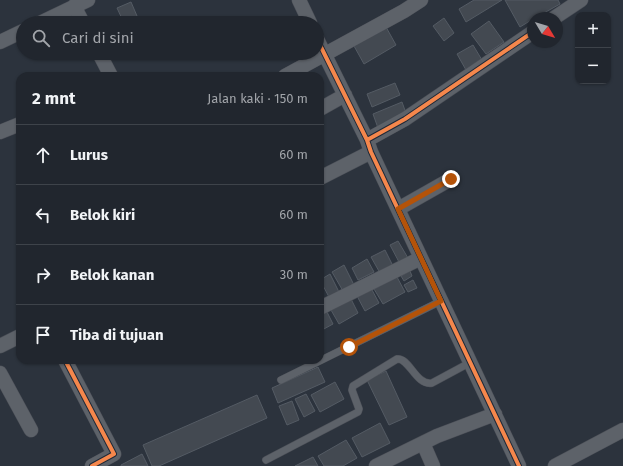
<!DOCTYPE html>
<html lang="id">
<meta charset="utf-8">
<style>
:root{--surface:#21262e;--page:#2d323a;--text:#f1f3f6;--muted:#a2a5aa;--line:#3e434a}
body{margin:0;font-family:"Fira Sans",sans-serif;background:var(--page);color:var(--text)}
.controls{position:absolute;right:12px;top:12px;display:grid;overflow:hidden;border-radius:8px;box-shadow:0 1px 3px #0004}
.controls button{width:36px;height:36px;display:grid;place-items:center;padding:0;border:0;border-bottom:1px solid var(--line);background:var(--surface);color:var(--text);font:20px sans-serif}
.compass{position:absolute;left:527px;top:12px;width:36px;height:36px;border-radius:50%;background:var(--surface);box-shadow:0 1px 3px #0004;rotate:128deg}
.stop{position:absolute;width:12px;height:12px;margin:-9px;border:3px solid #b45309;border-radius:50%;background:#fff}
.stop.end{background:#b45309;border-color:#fff;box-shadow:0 1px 4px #0008}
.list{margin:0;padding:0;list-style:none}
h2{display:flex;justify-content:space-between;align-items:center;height:52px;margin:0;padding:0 16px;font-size:17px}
h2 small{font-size:13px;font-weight:400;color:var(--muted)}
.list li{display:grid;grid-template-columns:26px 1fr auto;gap:12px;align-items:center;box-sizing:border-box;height:60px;padding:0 16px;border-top:1px solid var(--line)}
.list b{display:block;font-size:15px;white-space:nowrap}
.list em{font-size:13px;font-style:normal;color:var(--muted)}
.icon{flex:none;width:22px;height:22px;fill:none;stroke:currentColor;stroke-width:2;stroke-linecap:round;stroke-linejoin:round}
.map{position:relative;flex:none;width:623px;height:466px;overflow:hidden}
.search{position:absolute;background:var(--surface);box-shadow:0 1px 3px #0004;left:16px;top:16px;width:308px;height:44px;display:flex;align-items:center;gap:10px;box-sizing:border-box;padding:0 14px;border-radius:22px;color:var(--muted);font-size:15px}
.panel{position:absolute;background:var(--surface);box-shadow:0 1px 3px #0004;left:16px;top:72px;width:308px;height:292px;border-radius:12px}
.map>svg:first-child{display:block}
.building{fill:#434951;stroke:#545b64}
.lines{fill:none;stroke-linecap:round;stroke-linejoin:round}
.lane-casing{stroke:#4b4f57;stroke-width:8}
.street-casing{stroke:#4b4f57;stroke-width:15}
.lane{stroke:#5d6269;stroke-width:7}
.street{stroke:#5d6269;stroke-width:14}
.cycleway-casing{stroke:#1f2938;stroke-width:6}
.cycleway{stroke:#f5874c;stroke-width:4}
.route{stroke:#b45309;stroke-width:5}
</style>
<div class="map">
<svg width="623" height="466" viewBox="0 0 623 466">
<rect width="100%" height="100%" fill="#2c333d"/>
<path class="building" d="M474,0h28l-36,22 -7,-13z
M505,0h53l2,4 -25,14h-2v1l-13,8z
M131,2l9,21h-16l-7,-15z
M444,18l10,15 -10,8 -11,-15z
M489,21l15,21 -18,12 -15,-20z
M386,27l10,18 -32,19 -10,-18z
M473,45l9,15 -16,10 -9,-16z
M395,83l5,12 -28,12 -5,-13z
M402,102l5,14 -29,12 -5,-14z
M398,241l10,17 -9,4 -9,-17z
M385,250l8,16 -13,7 -9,-16z
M367,259l7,13 -16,8 -6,-12z
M344,265l10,20 -11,6 -11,-19z
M410,271l2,5 -8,5 -3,-5z
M330,274l9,18 -10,5 -9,-17z
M397,277l8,15 -22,12 -9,-15z
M413,280l4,8 -9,4 -4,-7z
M371,288l8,15 -14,8 -8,-15z
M351,299l7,14 -19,11 -8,-14z
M326,310l7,14 -11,6 -2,-5v-12z
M318,367l7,15 -47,21 -6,-15z
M386,371l21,46 -18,8 -22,-45z
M335,382l9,17 -24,13 -9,-17z
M306,394l9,17 -11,6 -9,-18z
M257,395l10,23 -108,48h-7l-9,-21z
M292,401l7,19 -12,5 -8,-19z
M380,423l10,20 -28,14 -10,-19z
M346,440l11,18 -14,8h-19l-6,-10z
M142,454l6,12h-27v-1z
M313,457l5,9h-23z"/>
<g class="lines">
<g class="lane-casing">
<path id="lane" d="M281,380l160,-79
M266,460l92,-48 1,-3 -7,-19 1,-4 44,-27c12,-2 19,27 35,24l39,-21"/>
</g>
<g class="street-casing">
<path id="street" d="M299,0l11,23
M74,6l9,17
M554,18l27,-18
M40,23l48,-23
M317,39l50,101 4,12 148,314
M0,42l23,-11
M99,53l12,23
M285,76l119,-65 17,-11
M320,109l25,-14
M0,132l20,-8
M367,140l38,-21 128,-87
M320,178l51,-26
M398,209l53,-30
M320,308l101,-50
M0,346l20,-10
M65,360l49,94 -22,12
M0,373l31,57
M423,443l10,23
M376,466l61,-30 58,-22
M555,466l68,-36"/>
</g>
<use href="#lane" class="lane"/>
<use href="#street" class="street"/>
<g class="cycleway-casing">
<path id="cycleway" d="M317,39l50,101 4,12 148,314
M367,140l38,-21 128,-87
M65,360l49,94 -22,12"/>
</g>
<use href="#cycleway" class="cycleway"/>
</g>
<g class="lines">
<path class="route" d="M349,347l92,-46 -43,-92 53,-30"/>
</g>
</svg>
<div class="controls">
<button>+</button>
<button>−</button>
</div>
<svg class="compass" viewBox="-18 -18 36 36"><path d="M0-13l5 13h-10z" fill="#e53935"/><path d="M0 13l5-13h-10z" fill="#a2a5aa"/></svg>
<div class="stop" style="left:349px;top:347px"></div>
<div class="stop end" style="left:451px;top:179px"></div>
<div class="search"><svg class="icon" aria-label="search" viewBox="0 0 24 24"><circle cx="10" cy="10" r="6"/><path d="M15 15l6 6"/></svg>Cari di sini</div>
<section class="panel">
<h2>2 mnt<small>Jalan kaki · 150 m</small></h2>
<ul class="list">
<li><svg class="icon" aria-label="ahead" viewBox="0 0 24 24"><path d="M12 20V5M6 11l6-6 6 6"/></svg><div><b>Lurus</b></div><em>60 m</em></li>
<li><svg class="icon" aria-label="left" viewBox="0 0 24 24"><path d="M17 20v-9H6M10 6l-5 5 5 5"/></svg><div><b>Belok kiri</b></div><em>60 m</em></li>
<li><svg class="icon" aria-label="right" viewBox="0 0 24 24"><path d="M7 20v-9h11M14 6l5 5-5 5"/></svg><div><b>Belok kanan</b></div><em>30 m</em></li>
<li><svg class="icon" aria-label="arrive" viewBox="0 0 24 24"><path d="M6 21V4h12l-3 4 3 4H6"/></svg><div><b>Tiba di tujuan</b></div></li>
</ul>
</section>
</div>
